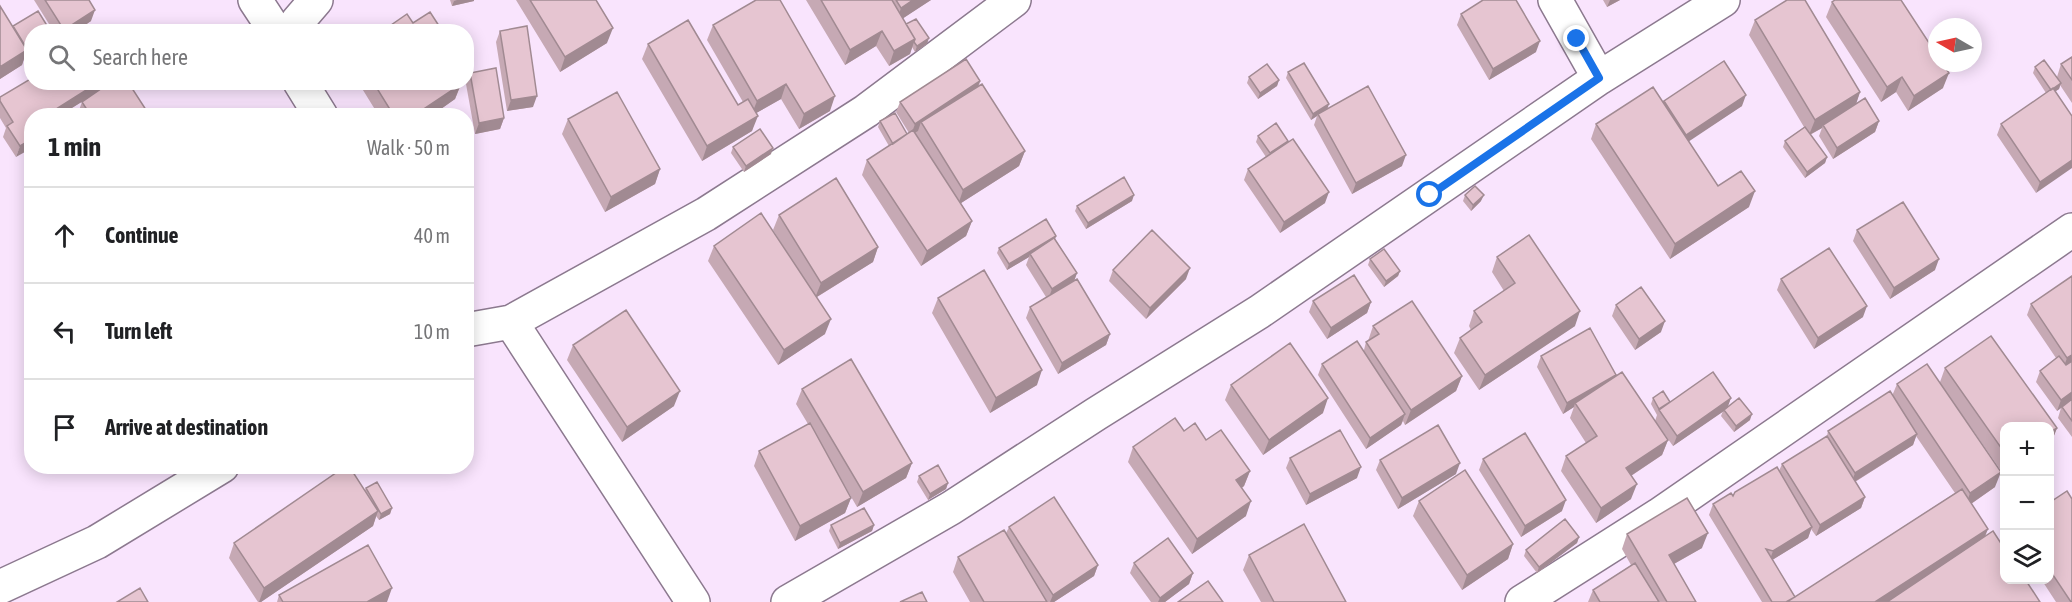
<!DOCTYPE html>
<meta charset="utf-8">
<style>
:root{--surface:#fff;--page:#f2f2f2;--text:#202124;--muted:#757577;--line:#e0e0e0}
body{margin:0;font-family:"Asap Condensed",sans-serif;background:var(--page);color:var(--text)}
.controls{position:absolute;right:18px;bottom:18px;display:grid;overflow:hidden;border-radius:12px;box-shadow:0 3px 15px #0003}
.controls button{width:54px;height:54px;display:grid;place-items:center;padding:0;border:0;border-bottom:2px solid var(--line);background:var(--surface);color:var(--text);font:30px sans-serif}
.compass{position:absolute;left:1928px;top:18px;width:54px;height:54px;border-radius:50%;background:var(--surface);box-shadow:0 3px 15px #0003;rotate:279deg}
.stop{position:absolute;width:18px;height:18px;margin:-14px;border:4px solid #1a73e8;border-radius:50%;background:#fff}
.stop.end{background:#1a73e8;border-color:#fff;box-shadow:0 2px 6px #0008}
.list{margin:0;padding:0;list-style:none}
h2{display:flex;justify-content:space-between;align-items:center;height:78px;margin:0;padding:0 24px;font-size:26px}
h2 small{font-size:20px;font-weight:400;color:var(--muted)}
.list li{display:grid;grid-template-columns:39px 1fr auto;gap:18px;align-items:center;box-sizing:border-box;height:96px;padding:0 24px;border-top:2px solid var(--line)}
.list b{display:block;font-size:22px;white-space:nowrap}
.list em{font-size:20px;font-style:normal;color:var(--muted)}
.icon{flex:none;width:33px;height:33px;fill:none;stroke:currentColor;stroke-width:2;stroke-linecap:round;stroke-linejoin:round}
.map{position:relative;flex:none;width:2072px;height:602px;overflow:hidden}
.search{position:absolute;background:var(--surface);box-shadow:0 3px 15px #0003;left:24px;top:24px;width:450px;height:66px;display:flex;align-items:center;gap:15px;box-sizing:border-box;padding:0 21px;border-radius:24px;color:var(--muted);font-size:22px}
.panel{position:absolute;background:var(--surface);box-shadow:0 3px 15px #0003;left:24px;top:108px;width:450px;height:366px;border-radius:24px}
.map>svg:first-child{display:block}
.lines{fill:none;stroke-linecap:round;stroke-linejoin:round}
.minor-casing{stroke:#8c798f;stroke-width:36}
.minor{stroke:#fff;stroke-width:33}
.wall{fill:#c6a9b4;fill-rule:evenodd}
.shaded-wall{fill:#a18a92}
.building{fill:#e6c5d1;stroke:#a18a92;stroke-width:1.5}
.route{stroke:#1a73e8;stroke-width:8}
</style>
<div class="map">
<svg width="2072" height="602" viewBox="0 0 2072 602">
<rect width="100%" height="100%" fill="#f9e4fd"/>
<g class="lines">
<g class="minor-casing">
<path id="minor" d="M255,0l21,32
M293,32l5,-11 18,-21
M1599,78l124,-78
M300,82l21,34
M511,322l182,280
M466,330l45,-8 195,-108 160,-103 148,-111
M0,587l97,-45 125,-76
M788,602l163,-94 145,-94 163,-102 340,-234 -44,-78
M1522,602l137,-87 413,-285"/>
</g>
<use href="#minor" class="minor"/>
</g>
<path class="wall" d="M34,0h55l2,21 -16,11h-21z
M450,0h24v1l-22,5z
M516,0h80l11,43 -47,29z
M806,0h125l-28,18 3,6 21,20 -12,8 -3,-5 -2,7 -21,12 -13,-20 -31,19z
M1603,0h17l-13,7z
M1832,2l111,86 -35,23 -12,-19 -15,10 -55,-85z
M0,6l13,21 19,5v31l-2,1 -5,-9 -3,10 -22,14z
M1461,14l75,38 -47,28 -32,-55z
M1755,20l105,72 -4,12 23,17 -4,11 -42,27 -14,-23 3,-8 -12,7 17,22 -2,6 -20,15 -22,-31 2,-6 19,-14 -55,-92z
M713,25l117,86 -31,18 -18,-30 -25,14 -4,18 -50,30 -60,-102 6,-15 90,61 5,-3 -36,-62z
M500,31l33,76 -26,4 -11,-69z
M2072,57v46l-12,-18 -1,4 -4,2 17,25 -36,77 -39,-58 4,-11 45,-31 -13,-20 2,-6 22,10 4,-13z
M1288,72l39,37 75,57 -50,28 -38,-69 3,-9 -6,4 -25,-42z
M470,73l34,45 -4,11 -25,5 -9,-50z
M1249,77l30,3 -2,6 -19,13 -11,-16z
M980,81l-1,5 46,65 -6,15 -58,37 11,18 -6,15 -45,30 -59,-91 5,-15 22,-14 -11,-19 2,-6 27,13 2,-1 -13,-21 4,-10z
M104,82l-3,7 49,27h-70l-2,-3 4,-11 15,-10 -38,24h-27l-16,41 -13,-20 3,-9 -6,-10v-21l48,-12z
M358,82h102l1,2 -6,15 -24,17h-52z
M1664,101l78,5 -54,35 30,45 31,21 -79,52 -79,-120 5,-15 67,-21z
M568,119l92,50 -5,15 -50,28 -43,-78z
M1258,136l29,7 38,60 -45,30 -36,-53 4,-11 18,-12 -10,-15z
M733,147l38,7 -27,18 -13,-19z
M1465,195l16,6 -10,10 -8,-10z
M1132,201l-46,28 -11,-18 2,-5z
M779,215l99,32 -5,15 -56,35 8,37 -47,31 -70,-104 6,-15 79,16 -20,-32z
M1857,230l78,40 -45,29 -37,-58z
M1056,236l-1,3 22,34 -3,8 36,53 -4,11 -48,29 -32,-56 4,-11 16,-10 -20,-32 3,-8 -22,13 -10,-17 2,-5z
M1497,257l78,69 -96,64 -25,-37 6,-15 11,-8 -2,-4 5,-15 30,-20 -12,-19z
M1370,259l30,12 -2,5 -14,11 -16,-22z
M1113,270l73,9 -40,40 -37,-38z
M2072,276v161l-14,-19 3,-10 -4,3 -21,-29 4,-11 16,-13 -29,-43 4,-11z
M1781,279l82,38 -49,32 -37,-59z
M938,298l99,87 -47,28 -58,-100z
M1313,301l58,1 -4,11 -40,26 -18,-27z
M1616,305l45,27 -26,18 -23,-34z
M1373,326l89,50 -6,15 -51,34 -2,-4 -2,4 -35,24 -48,-74 4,-11 42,-14 2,-8 2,-1z
M573,345l101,61 -52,36 -55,-82z
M1541,356l75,19 52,65 -6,15 -31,21v23l-35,24 -35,-52 5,-15 20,-13 -16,-25 4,-11 -11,7 -26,-47z
M1945,368l112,60 -6,15 -2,1v-18h-45v49l-34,-49 25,61 -24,17 14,33 55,65h-278l-53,-87 4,-11 20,-8 46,-25 3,-7 45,-28 1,-5 64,-35 5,-12 43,-2zM1916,436l39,57 -160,104 -23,-37 36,-22 3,-9 5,7 45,-28 4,-11 -10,-15 58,-37z
M1231,385l92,28 -60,42 -38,-55z
M802,389l110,74 -6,15 -49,29 -18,-31 12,22 -6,15 -50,28 -41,-75 5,-15 49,-27 -12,-20z
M1653,398l17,4 61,-4 -4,9 23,13 -16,12 -13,-16 2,-5 -50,35 -18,-25 2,-6 -6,-11z
M1184,431l22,9 44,31 -6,15 -2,2 4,28 -54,38 -64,-92 5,-15z
M1290,458l67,20 -51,27 -20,-37z
M1483,459l79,52 -41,26 -42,-67z
M1380,460l76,14 -58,35 -22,-39z
M919,476l29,7 -2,6 -18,11 -11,-18z
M366,488l26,20 -2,6 -11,6 -3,-4 -3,10 -112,76h-3l-29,-44 5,-15 131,-53z
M1419,501l94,43 -5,15 -46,31 -49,-74z
M2049,503l23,99h-16l-15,-23h8z
M831,525h43l-2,6 -34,18 -9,-18z
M1009,527l89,38 -4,11 -40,26h-84l-17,-30 5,-15 48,-24z
M1627,534l75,14 -28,16 22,38h-108l5,-12 38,-25 -9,-16z
M1579,537l-2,6 -40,30 -13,-17 2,-6z
M1249,555l97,47h-85l-18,-32z
M1134,563l59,10 -4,11 -24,18h-14l-21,-29z
M279,595l108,7h-110z"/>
<path class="shaded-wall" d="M457,0h17v1l-22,5 2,-5z
M913,0h18l-35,23 5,-15z
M1610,0h10l-13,7z
M95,10l-4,11 -16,11h-12l1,-2z
M613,28l-6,15 -47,29 5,-15z
M882,31l-6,15 -31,19 5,-15z
M929,38l-2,6 -12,8 2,-6z
M915,39l-5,15 -21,12 5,-15z
M1540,41l-4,11 -47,28 4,-11z
M27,50l-5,15 -22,14v-12z
M1949,73l-6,15 -35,23 6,-15z
M1902,77l-6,15 -15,10 6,-15z
M1279,80l-2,6 -19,13 2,-6z
M980,81l-4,11 -55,30 -3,9 -7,4 4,-11z
M99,82h5l-3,8 -42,26h-8l2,-5z
M2061,83l-2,6 -10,7 2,-6z
M461,84l-6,15 -24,17h-18z
M786,84l-5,15 -30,17 6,-15z
M1860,92l-5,15 -32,18 -1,3 -13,7 6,-15z
M1746,95l-4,11 -60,40 4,-11z
M537,96l-4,11 -26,4 4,-11z
M835,96l-5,15 -31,18 5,-15z
M1329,104l-2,6 -9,4 -1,2 -6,4 2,-6z
M758,116l-6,15 -50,30 5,-15z
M504,118l-4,11 -25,5 4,-11z
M1879,121l-4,11 -42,27 4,-11z
M32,139v9l-16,9 4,-11z
M773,148l-2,6 -27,18 2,-6z
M1025,151l-6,15 -61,39 5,-15z
M1406,155l-4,11 -50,28 4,-11z
M1827,157l-2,6 -20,15 2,-6z
M2072,160v8l-36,25 4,-11z
M660,169l-5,15 -50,28 6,-15z
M1755,191l-6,16 -79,52 5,-15z
M1329,192l-4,11 -45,30 4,-11z
M1134,195l-2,6 -46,28 2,-6z
M1484,195l-3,6 -10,10 2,-6z
M972,221l-6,15 -45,30 6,-15z
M1056,236l-2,6 -24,12 -1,3 -22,13 2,-6z
M878,247l-5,15 -58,36 6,-15z
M1939,259l-4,11 -45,29 4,-11z
M1190,268l-4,11 -40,40 4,-11z
M1400,271l-2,5 -14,11 2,-6z
M1077,273l-4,11 -25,16 4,-11z
M1371,302l-4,11 -40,26 4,-11z
M1867,306l-4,11 -49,32 4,-11z
M1580,311l-5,15 -96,64 6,-15z
M831,319l-6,15 -47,31 6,-15z
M1665,321l-4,11 -26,18 4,-11z
M1110,334l-4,11 -48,29 4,-11z
M2072,355v9l-9,5 4,-11z
M1042,370l-5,15 -47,28 6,-15z
M1616,375l-4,11 -37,17 -1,4 -11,7 4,-11z
M1462,376l-6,15 -51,34 6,-15z
M680,391l-6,15 -52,36 5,-15z
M2072,392v8l-15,11 4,-11z
M1328,398l-5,15 -60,42 6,-15z
M1731,398l-4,11 -54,37 4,-10z
M1405,414l-4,11 -35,24 4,-11z
M1752,414l-2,6 -16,12 2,-6z
M2057,428l-6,15 -2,1v-11z
M1917,434l-4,11 -62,39 4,-11z
M1668,440l-6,15 -42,28 6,-15z
M912,463l-6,15 -49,29 6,-15z
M1460,463l-4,11 -58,35 4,-11z
M1361,467l-4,11 -51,27 4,-11z
M1250,471l-6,15 -13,9 5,-15z
M2001,472l-6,15 -30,21 5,-15z
M948,483l-2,6 -18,11 2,-6z
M1637,484l-6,15 -35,24 5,-15z
M1865,497l-4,11 -45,28 4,-11z
M851,498l-6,15 -50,28 5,-15z
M1566,500l-4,11 -41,26 4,-11z
M1251,501l-5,15 -54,38 5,-15z
M392,508l-2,6 -11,6 2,-6z
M378,511l-5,15 -112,76h-2l5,-14z
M874,525l-2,6 -34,18 2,-6z
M1812,527l-4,11 -39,24 4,-11z
M1988,529l-6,15 -89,58h-18z
M1708,533l-6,15 -39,22 6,-15z
M1579,537l-2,6 -40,30 2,-6z
M1513,544l-5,15 -46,31 5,-15z
M1098,565l-4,11 -40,26h-4l3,-7z
M1193,573l-4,11 -24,18h-7l2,-4z
M392,588l-5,14h-20z"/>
<path class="building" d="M45,0h44l6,10 -31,20z
M530,0h66l17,28 -48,29z
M756,0h24l55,96 -31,18 -18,-30 -29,17 -44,-76z
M821,0h71l23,39 -21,12 -12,-20 -32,19z
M896,0h17l-12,8z
M1483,0h33l24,41 -47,28 -32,-55z
M1787,0h18l55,92 -45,28 -60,-100z
M1835,0h66l36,55v8h5l7,10 -35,23 -12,-19 -15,10 -55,-85z
M0,6l27,44 -27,17z
M38,11l13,21h-19v25l-19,-31z
M430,12l13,20h-62l26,-18 6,9z
M916,19l13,19 -12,8 -3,-4 1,-3 -9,-15z
M688,20l50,85 10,-6 10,17 -51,30 -59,-102z
M527,26l10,70 -26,4 -11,-69z
M2072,57v23l-11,-16z
M966,59l14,22 -65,43 -15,-22z
M2044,60l17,23 -10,7 -16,-23z
M1724,61l22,34 -60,40 -22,-34z
M1304,63l25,41 -16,10 -25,-42z
M1267,64l12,16 -19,13 -11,-16z
M496,68l8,50 -25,5 -9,-50z
M32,78v4h15l1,3 4,-3h47l-46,29 3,5h-24v23l-12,7 -13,-20 6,-4 -13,-21v-4z
M111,82h17l22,34h-59l-9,-14z
M373,82h87l1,2 -48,32h-19z
M982,84l43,67 -62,39 -42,-68z
M1368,86l38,69 -50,28 -38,-69z
M1653,87l65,99 23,-15 14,20 -80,53 -79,-120z
M2053,88l19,28v44l-32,22 -39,-58z
M617,92l43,77 -49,28 -43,-78z
M1865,98l14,23 -42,27 -14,-23z
M895,113l12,21 -14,10 -13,-23z
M1276,123l12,18 -18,12 -12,-17z
M1805,127l22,30 -20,15 -22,-31z
M760,129l13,19 -27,18 -13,-19z
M913,130l59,91 -45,30 -60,-91z
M1293,139l36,53 -45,30 -36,-53z
M1124,177l10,18 -46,28 -11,-17z
M836,178l42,69 -57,36 -42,-68z
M1475,186l9,9 -11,10 -8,-10z
M1903,202l36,57 -45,29 -37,-58z
M761,213l70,106 -47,31 -70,-104z
M1046,219l10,17 -47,28 -10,-16z
M1152,230l38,38 -40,40 -37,-38z
M1529,235l51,76 -95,64 -25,-37 22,-16 -8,-11 41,-28 -18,-26z
M1054,238l23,35 -25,16 -22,-35z
M1829,248l38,58 -49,32 -37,-59z
M1384,249l16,22 -14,10 -16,-22z
M984,270l58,100 -46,28 -58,-100z
M1354,275l17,27 -40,26 -18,-27z
M2072,276v79l-5,3 -36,-54z
M1077,279l33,55 -48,29 -32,-56z
M1641,287l24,34 -26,18 -23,-34z
M1412,301l50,75 -51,34 -45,-68 13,-8 -6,-8z
M626,310l54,81 -53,36 -54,-82z
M1590,328l26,47 -49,28 -26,-47z
M1991,336l66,92 -8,5v-7h-45v26l-59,-84z
M1357,341l48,73 -35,24 -48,-74z
M1290,343l38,55 -59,42 -38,-55z
M2059,356l7,9 6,-4v31l-11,8 -21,-29z
M851,359l61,104 -49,29 -61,-103z
M1927,364l74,108 -31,21 -73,-109z
M1622,372l46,68 -42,28 11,16 -36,24 -35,-52 31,-20 -22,-33z
M1713,372l18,26 -54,38 -18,-26z
M1663,391l7,11 -11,7 -6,-11z
M1890,391l27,43 -62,39 -27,-42z
M1739,398l13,16 -16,12 -12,-16z
M2072,399v22l-10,-14z
M1175,418l9,13 11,-8 11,17 15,-10 29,41 -14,9 15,21 -54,38 -64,-92z
M810,423l41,75 -51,28 -41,-75z
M1438,425l22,38 -58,35 -22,-38z
M1340,430l21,37 -51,27 -20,-36z
M1525,433l41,67 -41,26 -42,-67z
M1827,436l38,61 -45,28 -38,-61z
M938,465l10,18 -18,11 -11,-18z
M346,466h3l29,45 -114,77 -30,-45z
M1777,467l35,60 -39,24 -7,-2 29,48 -9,5h-14l-59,-98 18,-11 2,3 2,-4z
M1465,470l48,74 -46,31 -48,-74z
M377,482l15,26 -11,6 -15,-26z
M1962,489l26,40 -113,73h-88z
M2067,491l5,8v103h-1l-22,-33v-66z
M1054,497l44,68 -45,30 -44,-68z
M1687,498l21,35 -39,22 27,47h-29l-40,-68z
M864,508l10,17 -34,18 -9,-18z
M1565,519l14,18 -40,30 -13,-17z
M1304,524l42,78h-72l-25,-47z
M1004,530l43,72h-63l-26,-45z
M1993,531l11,17v31h21l15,23h-153z
M1168,538l25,35 -33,25 -26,-35z
M368,545l24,43 -25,14h-84l-4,-7z
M1635,563l24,39h-59l-7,-12z
M1208,581l15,21h-45z
M140,588l8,14h-31z
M922,592l5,10h-27z"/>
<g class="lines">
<path class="route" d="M1430,195l169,-117 -22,-39"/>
</g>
</svg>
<div class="controls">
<button>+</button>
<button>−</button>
<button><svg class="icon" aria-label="layers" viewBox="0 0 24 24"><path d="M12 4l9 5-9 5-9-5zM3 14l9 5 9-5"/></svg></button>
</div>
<svg class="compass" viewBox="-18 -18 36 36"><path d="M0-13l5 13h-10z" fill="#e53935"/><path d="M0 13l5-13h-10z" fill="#757577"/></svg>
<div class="stop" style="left:1430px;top:195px"></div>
<div class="stop end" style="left:1577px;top:39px"></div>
<div class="search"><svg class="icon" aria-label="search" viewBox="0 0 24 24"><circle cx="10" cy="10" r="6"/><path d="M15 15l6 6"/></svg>Search here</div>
<section class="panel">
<h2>1 min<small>Walk · 50 m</small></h2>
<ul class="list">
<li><svg class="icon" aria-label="ahead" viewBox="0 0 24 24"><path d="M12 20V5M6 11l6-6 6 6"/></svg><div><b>Continue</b></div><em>40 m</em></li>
<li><svg class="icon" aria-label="left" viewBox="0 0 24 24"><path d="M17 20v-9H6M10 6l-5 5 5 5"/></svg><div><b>Turn left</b></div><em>10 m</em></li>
<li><svg class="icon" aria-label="arrive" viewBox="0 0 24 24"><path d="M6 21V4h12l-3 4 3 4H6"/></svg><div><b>Arrive at destination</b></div></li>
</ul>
</section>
</div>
